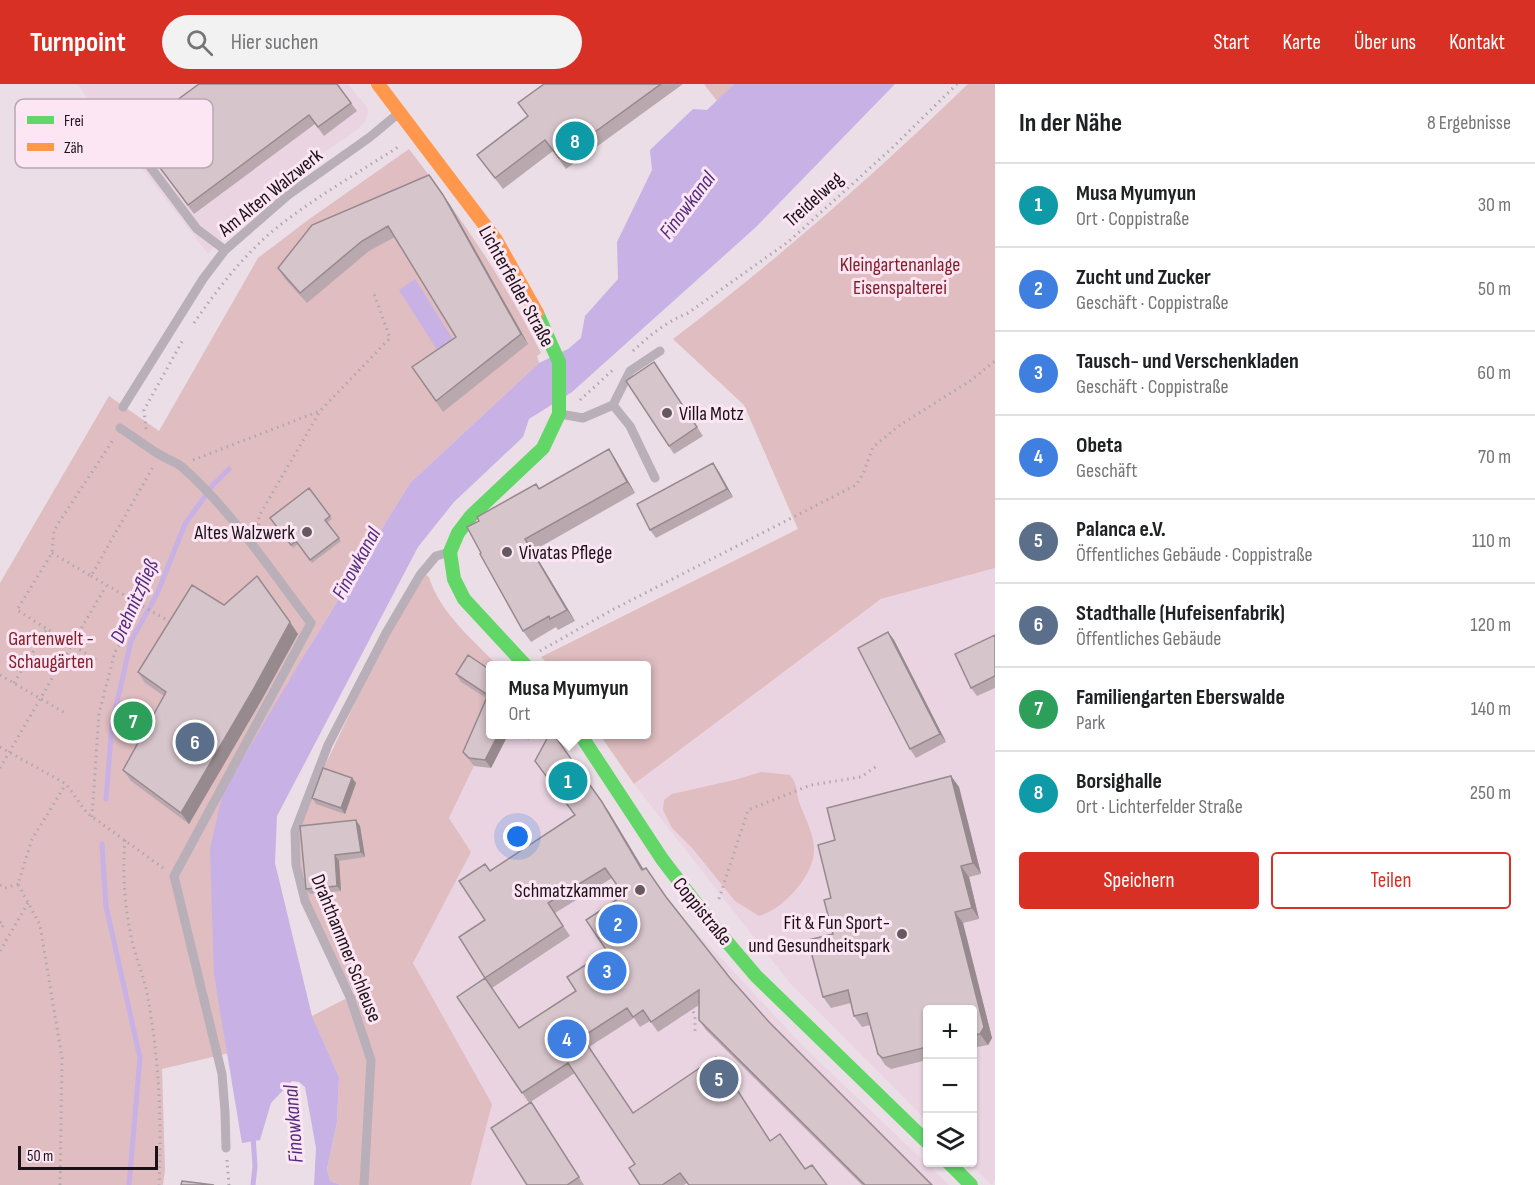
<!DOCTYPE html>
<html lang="de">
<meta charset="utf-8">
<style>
:root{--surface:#fff;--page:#f2f2f2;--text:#202124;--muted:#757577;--line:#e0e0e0;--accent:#d93025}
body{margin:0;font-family:"Sofia Sans Condensed",sans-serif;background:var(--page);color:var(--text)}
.controls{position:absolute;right:18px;bottom:18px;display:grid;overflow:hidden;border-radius:6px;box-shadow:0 2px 4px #0004}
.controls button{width:54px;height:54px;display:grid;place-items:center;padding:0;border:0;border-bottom:2px solid var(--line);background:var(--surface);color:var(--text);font:30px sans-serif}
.scale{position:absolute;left:18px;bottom:15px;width:140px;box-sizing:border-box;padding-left:6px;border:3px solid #1a1217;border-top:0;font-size:16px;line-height:21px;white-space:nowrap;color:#1a1217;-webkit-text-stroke:4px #fde6f4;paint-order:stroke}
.you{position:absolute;left:518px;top:753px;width:21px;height:21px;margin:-15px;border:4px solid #fff;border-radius:50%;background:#1a73e8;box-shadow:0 0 0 9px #1a73e833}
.badge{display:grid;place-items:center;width:39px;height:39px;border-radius:50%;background:var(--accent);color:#fff;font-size:20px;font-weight:700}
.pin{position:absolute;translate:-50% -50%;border:3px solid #fff;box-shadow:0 2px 6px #0006}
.popup{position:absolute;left:486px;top:577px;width:165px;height:78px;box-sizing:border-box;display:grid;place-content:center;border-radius:6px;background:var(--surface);filter:drop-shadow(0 2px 4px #0005);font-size:20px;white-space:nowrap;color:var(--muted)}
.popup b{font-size:22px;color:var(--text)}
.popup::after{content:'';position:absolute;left:50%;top:100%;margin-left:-12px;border:12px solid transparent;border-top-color:var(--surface)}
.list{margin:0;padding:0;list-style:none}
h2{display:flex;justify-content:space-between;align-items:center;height:78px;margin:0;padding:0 24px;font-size:26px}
h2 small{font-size:20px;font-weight:400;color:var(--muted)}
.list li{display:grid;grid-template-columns:39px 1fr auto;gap:18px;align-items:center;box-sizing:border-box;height:84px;padding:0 24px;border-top:2px solid var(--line)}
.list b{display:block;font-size:22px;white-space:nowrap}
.list p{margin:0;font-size:20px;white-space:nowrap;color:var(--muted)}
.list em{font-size:20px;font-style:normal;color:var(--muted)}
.actions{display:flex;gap:12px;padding:18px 24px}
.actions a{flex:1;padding:14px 0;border:2px solid var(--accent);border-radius:6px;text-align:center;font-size:21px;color:var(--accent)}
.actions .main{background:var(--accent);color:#fff}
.icon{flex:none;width:33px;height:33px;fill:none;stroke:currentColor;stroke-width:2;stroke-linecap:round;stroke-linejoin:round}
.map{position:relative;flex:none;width:995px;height:1101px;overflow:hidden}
header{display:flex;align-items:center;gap:36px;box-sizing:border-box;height:84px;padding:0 30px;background:var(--accent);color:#fff}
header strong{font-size:28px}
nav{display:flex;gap:33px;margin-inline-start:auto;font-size:21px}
.search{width:420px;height:54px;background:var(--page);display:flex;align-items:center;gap:15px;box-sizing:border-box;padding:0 21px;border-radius:33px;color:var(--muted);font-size:22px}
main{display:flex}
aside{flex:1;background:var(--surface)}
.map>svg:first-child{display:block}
.built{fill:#ead4e2}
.green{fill:#dfbdc0}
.water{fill:#c8b1e5}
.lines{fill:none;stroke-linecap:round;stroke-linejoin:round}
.stream{stroke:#c8b1e5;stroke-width:5}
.path{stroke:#b0a8af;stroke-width:3;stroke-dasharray:1.5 4.5;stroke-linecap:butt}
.lane{stroke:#b8afb8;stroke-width:9}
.fast{stroke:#63d668;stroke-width:14}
.slow{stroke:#ff974d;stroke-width:14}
.wall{fill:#b9a9af;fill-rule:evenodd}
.shaded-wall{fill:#968a8f}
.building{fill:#d7c5cc;stroke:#968a8f;stroke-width:1.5;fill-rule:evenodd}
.poi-dot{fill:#63595f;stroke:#fde6f4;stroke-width:2}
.labels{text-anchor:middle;stroke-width:6;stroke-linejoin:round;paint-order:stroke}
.street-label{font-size:20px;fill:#1a1217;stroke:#fde6f4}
.park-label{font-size:20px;fill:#821f2a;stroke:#fde6f4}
.poi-label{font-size:20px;fill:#1a1217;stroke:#fde6f4;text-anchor:end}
.water-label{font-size:21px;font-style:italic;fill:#522c7d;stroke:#fde6f4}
.key{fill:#fde6f4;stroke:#b9a6b2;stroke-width:1.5}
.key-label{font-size:16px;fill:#1a1217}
</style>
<header>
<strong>Turnpoint</strong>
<div class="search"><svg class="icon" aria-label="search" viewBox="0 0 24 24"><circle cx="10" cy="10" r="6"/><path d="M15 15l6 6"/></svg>Hier suchen</div>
<nav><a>Start</a><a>Karte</a><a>Über uns</a><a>Kontakt</a></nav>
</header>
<main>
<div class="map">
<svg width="995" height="1101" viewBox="0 0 995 1101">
<rect width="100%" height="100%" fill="#ebdee6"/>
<path class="built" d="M77,0h271l19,23 1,7 -3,8 -11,10 -47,32 2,5 -89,70 -12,15z
M995,484v610l-3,7 -23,-22 3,-1v-152h-44l-1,111 -138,-139 -155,-198 248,-185z
M490,650l65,1 54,77 30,50 34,45 132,141 144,137h-478l20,-81 -78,-141 58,-111 -22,-34 25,-51 -5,-7z"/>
<path class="green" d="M704,0h30l-17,17z
M968,0h27v484l-114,31 -247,185 -34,-49 46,-1v-68l-97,-1 -8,-8 257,-128 -54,-124 -71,-66c104,-79 201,-164 295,-255z
M409,65c48,63 96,132 132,204l-4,3 2,7 -129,120 -102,166 -94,326 15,78 -67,16 3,101 -2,15h-163v-602l109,-187 50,35 99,-173 50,-38z
M424,490l5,3c11,36 43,62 68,88l-7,1v45l-21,48 5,7 -25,52 22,34 -58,111 79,141 -21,81h-130l-11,-4 -3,-12 10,-47 2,-45 -27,-61 43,-22 -48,-81 -16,-79 40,-81 46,-97z
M761,688l29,3c8,9 6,19 10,30 6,14 14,30 14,45 0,26 -31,59 -55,66l-24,-15 -42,-52 -21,-21 -9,-18 1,-10 8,-6 62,-14z"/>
<path class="water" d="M734,0h161l-139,143 -184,165 -43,27 -6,18 -69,65 -36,45 -141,269 -2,47 37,153 27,61 -2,45 -10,47 3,12 11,4h-27l2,-37 -11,-61 -6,-5 -7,-1 -21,22 -11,37 -18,3 -28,-168 -4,-126 13,-57 85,-143 102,-166 129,-120 29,-14 13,-11 4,-22 33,-37 -1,-37 35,-72 -2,-20 43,-41 14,1z
M415,195l42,67 -16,10 -42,-66z"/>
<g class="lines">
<path class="stream" d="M106,715l6,-75 19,-83 26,-47 28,-70 28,-39 16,-16
M102,760l4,62 34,152 -11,127
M253,1101l2,-19 -2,-30"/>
<path class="path" d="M194,239c22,-32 45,-62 74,-88 40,-34 89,-61 133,-90
M633,267c17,-16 33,-29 55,-38l100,-71 103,-93 66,-65
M580,316l35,-32
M146,345l-2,-19 40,-72
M193,376l127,-49 70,-73 -17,-47
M258,447l1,-15 60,-103
M52,469l39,23 63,-111
M91,492l81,47
M540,567l72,-41 244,-125 7,-11 10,-27 27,-22 70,-44 25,-20
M96,576l-79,-50 35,-57 2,-23 59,-90
M0,591l67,39
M14,599l33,-54
M0,663l66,37 21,29 76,55
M0,684l106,-182
M92,733l7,-104 16,-61 27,-45
M125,756c-3,36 0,70 8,105 4,16 11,32 14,48 12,64 15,127 12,192
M0,801l5,3 13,-4
M613,809l6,9
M719,815l29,-89 63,-25 50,-8 16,-11
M0,838l4,3 -4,4
M0,867l28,-48
M691,922l4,10v17
M227,1076l2,25
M60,1101l2,-127 -22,-133 -22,-41 14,-45 34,-55"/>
<path class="lane" d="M150,46l-17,14 64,85 28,21
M613,321l17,21 25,52
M123,323l80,-128 22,-29 63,-55 82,-58 30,-25
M560,330l23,4 30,-13 17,-34 30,-20
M120,344c14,9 28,20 42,28 7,4 14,6 20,11 49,43 90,105 129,156l-137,253 48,198 3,38 1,36
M364,1101l7,-125 -21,-63 -45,-96 -9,-36 -1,-34 33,-86 58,-112 34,-58 16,-19 14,-4"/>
<path class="fast" d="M526,582l-62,-67 -10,-20 -4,-27 8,-19 13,-17 72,-68 16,-34v-52l-22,-49
M580,650l82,125 49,64 45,53 172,167
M948,1078l23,23"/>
<path class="slow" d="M378,0l118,156 41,73"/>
</g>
<path class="wall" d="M337,0l20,27 -33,25 -9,-12 -121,90 -43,-58z
M544,0h139l-117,85 -13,-18 -50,38 -26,-34 51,-39z
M429,91l21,30 78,139 -85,68 -31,-45 44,-30 -61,-100 -26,14 -62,52 -22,-24 -7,-11z
M654,278l49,74 -29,18 -48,-73z
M609,365l7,11 19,33 -102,58 42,70 -17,9 -2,-3 -25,15 -8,-11 -42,-78 59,-65z
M713,379l6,9 14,25 -77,41 -6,-8z
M309,404l23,31 -5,4 14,18 -29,22 -14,-19 -5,4 -23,-30z
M224,521l74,29 -37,67 -72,123 -58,-43 -8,-11 41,-74 -19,-13 -7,-11z
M888,548l6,8 52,102 -30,16 -6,-9z
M995,551v53l-18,8 -6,-8z
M490,586v65h18l-17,33 -17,-2 -11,-14 23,-54 -25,-16 -5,-8z
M525,651h10l-7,5z
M951,692l8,11 22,87 -12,3 10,42 -16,4 29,115 -4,7 -16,3v-38h-45v50l-36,9 -6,-4 -7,-11 -8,-29 -8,2 -8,-11 -3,-13 -20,5 -8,-11 10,-63 -2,-36 4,-58z
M352,694l4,5 -11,31 -29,-10 -4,-6z
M609,728l34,58 87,108 39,44 163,163h-70l-156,-155 -7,-10v-15l-41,27 -8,-11 -10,6 -6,-9 -45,29 44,66 90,-46 47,74 35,28 22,16 -140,-2 -3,2h-44l-5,-21 -60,-91 -46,30 -72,-106 28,-19v-58l5,-49 85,-56zM612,794l12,17 -17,56 -31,40 -57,37 -27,-40 78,-52 -15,-23z
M360,742l5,31 -26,4 2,30 -31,3 -4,-5z
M531,1018l6,9 47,74h-57z"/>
<path class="shaded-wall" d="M443,111l7,10 78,139 -7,-10z
M609,365l7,11 19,33 -8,-11z
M713,379l6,9 14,25 -6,-8z
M525,455l8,12 42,70 -8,-11z
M290,538l8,12 -37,67 -72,123 -8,-11z
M888,548l6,8 52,102 -6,-8z
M498,651h10l-17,33 -6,-8z
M951,692l8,11 22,87 -8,-11z
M352,694l4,5 -11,31 -4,-6z
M602,718l7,10 41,68 -8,-10z
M356,736l4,6 5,31 -4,-5z
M335,771l4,6 2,30 -4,-5z
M961,782l8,11 10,42 -7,-11z
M955,828l8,11 29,115 -4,7 -8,-11z"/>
<path class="building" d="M199,0h138l14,19 -33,24 -9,-12 -121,90 -43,-57 32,-24 -12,-15z
M544,0h117l-102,74 -14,-18 -50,38 -18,-23 51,-39 -10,-13z
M429,91l14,20 78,139 -85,67 -24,-34 44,-30 -68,-111 -26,15 -62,52 -22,-25 34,-43z
M654,278l43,65 -28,19 -43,-65z
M609,365l18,33 -102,57 42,71 -17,9 -1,-3 -26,15 -43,-77 1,-1 -14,-26 12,-6 -2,-4 59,-33 3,5z
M713,379l14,26 -77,41 -13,-26z
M309,404l21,28 -5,4 14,18 -29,22 -14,-19 -5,4 -21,-27z
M257,492l33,46 -37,68 -72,123 -58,-43 43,-78 -28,-20 54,-87 32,20z
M888,548l52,102 -30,15 -52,-101z
M995,551v41l-24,12 -16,-34z
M468,571l22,15v65h8l-13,25 -16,-2 -6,-6 25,-57 -32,-21z
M549,651h5l48,67 40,68 4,-2 20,29 64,81 39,44 163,163h-67l-166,-165v-30l-48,32 -8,-12 -10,7 -6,-9 -45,29 51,76 83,-56 54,84 10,-7 25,35 7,-4 15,20h-138l-9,-12 -18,12h-22l-11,-17 6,-4 -67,-101 -46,30 -65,-96 28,-19 -26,-41 26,-17 -26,-39 26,-17 5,7 85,-56 -40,-54zM605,784l19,27 -38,25 21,31 -40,26 9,14 -57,37 -34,-50 78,-52 -15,-23z
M323,684l29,10 -11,30 -29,-10z
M951,692l22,87 -12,3 11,42 -17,4 29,115 -4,7 -8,1v-25h-45v37l-44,11 -5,-4 -11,-41 -13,3 -6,-26 -25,7 -15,-57 25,-6 -9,-34 7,-2 -13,-53 17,-5 -8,-32z
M356,736l5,32 -26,3 2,31 -31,3 -6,-63z
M531,1018l48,75 -12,8h-40l-36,-57z
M182,1097l32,4h-33z"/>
<g class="poi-dot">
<circle cx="667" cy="329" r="6"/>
<circle cx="307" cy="448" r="6"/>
<circle cx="507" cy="468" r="6"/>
<circle cx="640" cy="806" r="6"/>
<circle cx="902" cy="850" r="6"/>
</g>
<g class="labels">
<g class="street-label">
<text transform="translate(270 108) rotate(-39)" y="7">Am Alten Walzwerk</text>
<text transform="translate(813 115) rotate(-42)" y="7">Treidelweg</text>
<text transform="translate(517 202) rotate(61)" y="7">Lichterfelder Straße</text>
<text transform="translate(703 827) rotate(51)" y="7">Coppistraße</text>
<text transform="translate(347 864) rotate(68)" y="7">Drahthammer Schleuse</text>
</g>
<g class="park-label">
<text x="900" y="187">Kleingartenanlage<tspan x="900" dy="23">Eisenspalterei</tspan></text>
<text x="51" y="561">Gartenwelt -<tspan x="51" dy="23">Schaugärten</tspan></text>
</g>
<g class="poi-label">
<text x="679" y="336" text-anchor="start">Villa Motz</text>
<text x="295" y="455">Altes Walzwerk</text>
<text x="519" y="475" text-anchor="start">Vivatas Pflege</text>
<text x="628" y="813">Schmatzkammer</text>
<text x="890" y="845">Fit &amp; Fun Sport-<tspan x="890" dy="23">und Gesundheitspark</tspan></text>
</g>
<g class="water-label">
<text transform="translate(687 121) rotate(-53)" y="7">Finowkanal</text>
<text transform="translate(356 479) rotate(-61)" y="7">Finowkanal</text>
<text transform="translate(134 517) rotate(-66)" y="7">Drehnitzfließ</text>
<text transform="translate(293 1040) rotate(-94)" y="7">Finowkanal</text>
</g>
</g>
<rect x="15" y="15" width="198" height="69" rx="9" class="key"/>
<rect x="27" y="32" width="27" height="8" fill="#63d668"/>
<rect x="27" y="59" width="27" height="8" fill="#ff974d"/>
<g class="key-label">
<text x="64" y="42">Frei</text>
<text x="64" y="69">Zäh</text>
</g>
</svg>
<div class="controls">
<button>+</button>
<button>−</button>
<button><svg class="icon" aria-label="layers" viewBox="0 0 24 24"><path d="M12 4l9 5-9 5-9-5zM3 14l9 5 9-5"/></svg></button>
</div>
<div class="scale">50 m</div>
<div class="you"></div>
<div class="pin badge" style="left:568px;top:697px;background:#0f9aa8">1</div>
<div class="popup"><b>Musa Myumyun</b>Ort</div>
<div class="pin badge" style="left:618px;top:840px;background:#3f7fe0">2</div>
<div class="pin badge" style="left:607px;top:887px;background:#3f7fe0">3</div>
<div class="pin badge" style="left:567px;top:955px;background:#3f7fe0">4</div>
<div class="pin badge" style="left:719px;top:995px;background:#5c6f8a">5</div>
<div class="pin badge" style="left:195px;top:658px;background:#5c6f8a">6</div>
<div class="pin badge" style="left:133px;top:637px;background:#2e9e5b">7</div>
<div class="pin badge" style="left:575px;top:57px;background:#0f9aa8">8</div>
</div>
<aside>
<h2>In der Nähe<small>8 Ergebnisse</small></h2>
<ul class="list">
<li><span class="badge" style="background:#0f9aa8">1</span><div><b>Musa Myumyun</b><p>Ort · Coppistraße</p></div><em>30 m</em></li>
<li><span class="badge" style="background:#3f7fe0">2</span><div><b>Zucht und Zucker</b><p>Geschäft · Coppistraße</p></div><em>50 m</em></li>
<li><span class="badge" style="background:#3f7fe0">3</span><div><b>Tausch- und Verschenkladen</b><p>Geschäft · Coppistraße</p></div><em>60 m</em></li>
<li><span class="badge" style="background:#3f7fe0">4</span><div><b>Obeta</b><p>Geschäft</p></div><em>70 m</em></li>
<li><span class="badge" style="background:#5c6f8a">5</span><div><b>Palanca e.V.</b><p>Öffentliches Gebäude · Coppistraße</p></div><em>110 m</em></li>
<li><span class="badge" style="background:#5c6f8a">6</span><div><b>Stadthalle (Hufeisenfabrik)</b><p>Öffentliches Gebäude</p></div><em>120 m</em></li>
<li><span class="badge" style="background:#2e9e5b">7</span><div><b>Familiengarten Eberswalde</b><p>Park</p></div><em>140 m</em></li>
<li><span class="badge" style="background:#0f9aa8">8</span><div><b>Borsighalle</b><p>Ort · Lichterfelder Straße</p></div><em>250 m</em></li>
</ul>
<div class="actions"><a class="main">Speichern</a><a>Teilen</a></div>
</aside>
</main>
